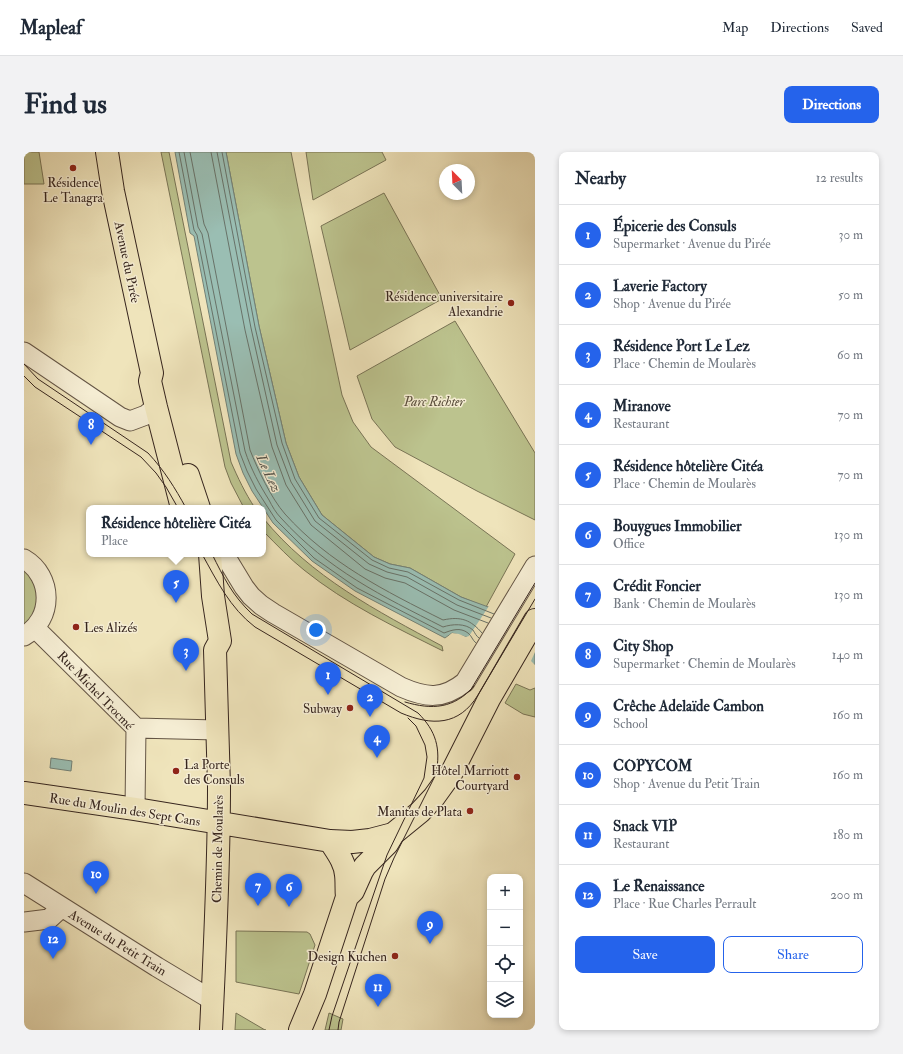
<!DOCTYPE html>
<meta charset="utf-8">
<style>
:root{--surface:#fff;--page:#f2f2f3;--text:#1f2937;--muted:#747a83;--line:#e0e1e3;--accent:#2563eb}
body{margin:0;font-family:"IM FELL Double Pica",serif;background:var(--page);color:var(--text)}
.controls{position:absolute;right:12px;bottom:12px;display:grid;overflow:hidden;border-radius:8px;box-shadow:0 2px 6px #0003}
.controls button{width:36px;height:36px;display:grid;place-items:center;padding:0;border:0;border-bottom:1px solid var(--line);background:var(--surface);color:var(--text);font:20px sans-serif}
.compass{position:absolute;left:415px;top:12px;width:36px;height:36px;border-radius:50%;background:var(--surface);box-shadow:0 2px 6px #0003;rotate:336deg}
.you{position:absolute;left:292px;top:478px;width:14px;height:14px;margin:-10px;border:3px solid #fff;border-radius:50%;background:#1a73e8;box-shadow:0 0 0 6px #1a73e833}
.badge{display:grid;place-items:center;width:26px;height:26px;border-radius:50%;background:var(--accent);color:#fff;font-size:13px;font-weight:700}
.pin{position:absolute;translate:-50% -33px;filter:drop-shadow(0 1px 2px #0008)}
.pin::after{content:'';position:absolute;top:21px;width:14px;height:12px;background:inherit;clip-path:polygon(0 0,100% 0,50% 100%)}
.popup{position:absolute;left:62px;top:353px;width:180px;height:52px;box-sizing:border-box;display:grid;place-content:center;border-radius:8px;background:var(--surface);filter:drop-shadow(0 1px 3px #0005);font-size:13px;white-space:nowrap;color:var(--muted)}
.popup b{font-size:15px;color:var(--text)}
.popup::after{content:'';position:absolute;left:50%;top:100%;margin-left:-8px;border:8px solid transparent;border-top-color:var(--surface)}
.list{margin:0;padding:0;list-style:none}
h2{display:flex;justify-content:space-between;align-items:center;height:52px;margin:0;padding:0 16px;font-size:17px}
h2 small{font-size:13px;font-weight:400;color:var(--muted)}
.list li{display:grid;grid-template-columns:26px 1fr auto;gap:12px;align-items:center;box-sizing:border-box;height:60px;padding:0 16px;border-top:1px solid var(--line)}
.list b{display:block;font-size:15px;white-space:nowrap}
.list p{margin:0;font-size:13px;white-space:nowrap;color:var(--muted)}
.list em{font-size:13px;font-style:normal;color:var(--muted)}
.actions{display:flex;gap:8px;padding:12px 16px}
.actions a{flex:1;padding:9px 0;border:1px solid var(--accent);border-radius:8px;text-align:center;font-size:14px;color:var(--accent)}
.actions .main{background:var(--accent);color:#fff}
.icon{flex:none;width:22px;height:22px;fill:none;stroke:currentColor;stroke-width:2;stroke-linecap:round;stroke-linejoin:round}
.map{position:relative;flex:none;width:511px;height:878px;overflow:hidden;border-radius:8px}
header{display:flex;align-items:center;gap:24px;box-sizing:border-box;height:56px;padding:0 20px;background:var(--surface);border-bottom:1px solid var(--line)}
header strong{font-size:19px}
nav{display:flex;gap:22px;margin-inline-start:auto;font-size:14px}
.intro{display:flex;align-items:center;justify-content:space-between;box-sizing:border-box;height:96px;padding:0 24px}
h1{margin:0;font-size:28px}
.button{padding:10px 18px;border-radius:8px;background:var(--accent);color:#fff;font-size:14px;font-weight:700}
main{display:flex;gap:24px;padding:0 24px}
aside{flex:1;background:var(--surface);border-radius:8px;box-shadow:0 2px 6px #0003}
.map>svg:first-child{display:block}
.green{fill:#bcc38e;stroke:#797456}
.water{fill:#9abeb3;stroke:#728177}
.pier{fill:#efe4bb}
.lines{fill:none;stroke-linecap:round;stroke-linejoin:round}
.shore{stroke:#687268;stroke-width:1}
.minor-casing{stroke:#645545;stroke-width:21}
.major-casing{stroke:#36251e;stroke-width:24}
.minor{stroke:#f5edd3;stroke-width:19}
.major{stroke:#efe4bb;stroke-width:22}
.tram{stroke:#36251e;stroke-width:1}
.poi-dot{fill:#8f2418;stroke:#f5edd3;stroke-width:1.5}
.labels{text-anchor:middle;stroke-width:3;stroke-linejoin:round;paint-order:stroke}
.poi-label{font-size:13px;fill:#36251e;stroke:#f5edd3;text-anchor:end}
.street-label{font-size:13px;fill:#36251e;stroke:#f5edd3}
.park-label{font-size:13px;font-style:italic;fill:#584c3a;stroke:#f5edd3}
.water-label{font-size:14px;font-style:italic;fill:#54534b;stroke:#f5edd3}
</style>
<header>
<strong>Mapleaf</strong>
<nav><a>Map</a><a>Directions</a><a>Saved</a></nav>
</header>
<div class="intro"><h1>Find us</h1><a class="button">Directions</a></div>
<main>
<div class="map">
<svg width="511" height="878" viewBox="0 0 511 878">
<rect width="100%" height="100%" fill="#efe4bb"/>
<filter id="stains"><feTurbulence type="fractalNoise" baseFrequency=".005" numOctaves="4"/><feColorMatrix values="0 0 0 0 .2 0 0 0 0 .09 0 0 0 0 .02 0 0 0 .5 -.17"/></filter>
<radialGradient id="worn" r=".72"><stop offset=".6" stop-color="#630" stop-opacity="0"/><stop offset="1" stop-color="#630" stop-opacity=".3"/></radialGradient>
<path class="green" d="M0,0h15l5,32h-20z
M137,0h8l62,310c7,16 14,31 24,46h-11l-13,-25 -6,-16z
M202,0h65l8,41 43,202 11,27 18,25 144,107 -29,53 -25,-10 -51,-29 -20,-4 -16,-7 -52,-42 -23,-38 -13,-34 -27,-117z
M282,0h76l4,8 -73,40z
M360,41l58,106 -92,51 -29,-124z
M431,169l80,132v67l-58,-29 -82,-44 -23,-28 -15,-43z
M239,366c48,59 114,93 179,128l1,5c-48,-24 -97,-47 -139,-81 -14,-11 -27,-25 -40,-38l-1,-1z
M0,414l10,9 7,27 -17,27z
M492,532l14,6 5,-2v29l-12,-3 -18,-11z
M212,779l71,1 3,2 5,11 -16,49 -63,-12z
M212,861l29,17h1h-31z
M305,861l14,6 -2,11h-16z"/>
<path class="water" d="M151,0h51l33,174 27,117 13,34 23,38 52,42 16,7 20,4 51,29 74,27v41l-69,-28 -14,-4 -7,5 -90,-47 -43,-30 -39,-38 -21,-32 -9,-18 -7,-19 -42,-218 -4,-3z
M27,606l21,3 -1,10 -21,-3z"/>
<path class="pier" d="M465,454l46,16v30l-4,9 4,4v2l-13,-4 -8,1 -43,-17 -6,-9 -6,-2 -7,-1 -6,5h-2l8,-7 7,1 7,3 3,-1z"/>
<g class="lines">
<path class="shore" d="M155,0l15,78 3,5 43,218 7,18 9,18 20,31 38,38 43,30 87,45c8,-3 16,-6 24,0 4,3 4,7 8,10
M160,0l14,75 4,7 43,217c6,18 14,33 24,49 3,6 7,13 12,18 47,52 101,78 162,109 9,-3 22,-4 30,3 2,3 3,6 6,8
M166,0l14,72 4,9 42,217c8,20 21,48 35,64 44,49 100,77 158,106 18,-4 28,0 39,13
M187,0l34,178 27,117 14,38 25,40 54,44 20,9 20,5 49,27 34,13
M193,0l34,176 26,117 14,37 24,39 54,43 18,8 20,5 50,28 34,13
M198,0l33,175 27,116 13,36 24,39 53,42 17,8 19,4 51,28 35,14"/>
<g class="minor-casing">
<path id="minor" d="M0,200l96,65 10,4 16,-6 10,-8
M200,402l20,33 7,9 10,9 12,8 128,74c25,11 42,13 64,-5l70,-116
M0,407c29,17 30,60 0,77
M11,476l101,100 -1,81
M112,576l81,2
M0,731l133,84 55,33
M0,770l25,-3 12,-11"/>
</g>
<g class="major-casing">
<path id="major" d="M83,0l6,39 39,182 -2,8 6,26 26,101
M164,323l11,33
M186,402l3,42 7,45 -5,9c1,45 3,91 4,137 0,81 -4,162 -8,243
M0,641l111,16 195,32 22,1 18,-2 23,-6
M306,689c7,11 15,21 16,34 1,7 0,14 1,22
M276,878l15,-36 32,-97 6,-6 9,-20 3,-5 22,-22 6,-10 27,-22 14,-15 18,-25 37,-73 46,-79"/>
</g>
<use href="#minor" class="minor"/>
<use href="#major" class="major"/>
<path class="tram" d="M0,212l14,15 110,74c16,17 27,35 38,55
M0,224l11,11 106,70 15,16 10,14 12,21
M178,402c15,27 28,54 53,73l146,86c31,13 58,13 77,-18l57,-96
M188,402c12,24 20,41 40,60l166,99c18,18 23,35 18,61l-42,84 -9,21 -46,143 -1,8
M446,539l65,-108
M381,550c27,8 49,7 69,-16
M305,878l3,-14 17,-50 38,-111 37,-77 3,-21 -2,-12 -9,-19 -8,-8"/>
</g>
<g class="poi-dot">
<circle cx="49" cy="16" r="4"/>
<circle cx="487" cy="151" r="4"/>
<circle cx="52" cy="475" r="4"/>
<circle cx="326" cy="556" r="4"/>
<circle cx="152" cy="619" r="4"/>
<circle cx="493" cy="625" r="4"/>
<circle cx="446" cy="659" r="4"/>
<circle cx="371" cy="804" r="4"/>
</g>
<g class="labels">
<g class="poi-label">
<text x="49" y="35" text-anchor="middle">Résidence<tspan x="49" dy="15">Le Tanagra</tspan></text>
<text x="479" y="149">Résidence universitaire<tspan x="479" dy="15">Alexandrie</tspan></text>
<text x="60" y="480" text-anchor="start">Les Alizés</text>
<text x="318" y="561">Subway</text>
<text x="160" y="617" text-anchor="start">La Porte<tspan x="160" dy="15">des Consuls</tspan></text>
<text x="485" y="623">Hôtel Marriott<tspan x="485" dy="15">Courtyard</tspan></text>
<text x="438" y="664">Manitas de Plata</text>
<text x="363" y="809">Design Kuchen</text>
</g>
<g class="street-label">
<text transform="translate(104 110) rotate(78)" y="5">Avenue du Pirée</text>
<text transform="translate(72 538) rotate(46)" y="5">Rue Michel Trocmé</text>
<text transform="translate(101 657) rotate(9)" y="5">Rue du Moulin des Sept Cans</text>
<text transform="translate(193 697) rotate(-89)" y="5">Chemin de Moularès</text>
<text transform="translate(94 790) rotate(32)" y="5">Avenue du Petit Train</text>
</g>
<g class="park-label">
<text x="410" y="254">Parc Richter</text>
</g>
<g class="water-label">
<text transform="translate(245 321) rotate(65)" y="5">Le Lez</text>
</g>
</g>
<rect width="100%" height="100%" filter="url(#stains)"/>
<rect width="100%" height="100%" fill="url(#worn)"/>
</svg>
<div class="controls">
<button>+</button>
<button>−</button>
<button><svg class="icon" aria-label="locate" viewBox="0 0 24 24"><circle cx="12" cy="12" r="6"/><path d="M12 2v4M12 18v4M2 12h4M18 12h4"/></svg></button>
<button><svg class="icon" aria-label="layers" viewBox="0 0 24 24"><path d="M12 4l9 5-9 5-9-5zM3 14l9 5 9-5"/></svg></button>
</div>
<svg class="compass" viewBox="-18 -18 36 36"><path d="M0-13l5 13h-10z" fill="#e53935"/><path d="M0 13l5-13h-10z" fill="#747a83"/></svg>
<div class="you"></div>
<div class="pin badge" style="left:304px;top:543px">1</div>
<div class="pin badge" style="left:346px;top:565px">2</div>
<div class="pin badge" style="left:162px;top:519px">3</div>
<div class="pin badge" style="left:353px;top:606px">4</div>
<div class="pin badge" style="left:152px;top:451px">5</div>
<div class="popup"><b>Résidence hôtelière Citéa</b>Place</div>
<div class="pin badge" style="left:265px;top:755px">6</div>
<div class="pin badge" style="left:234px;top:754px">7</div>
<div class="pin badge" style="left:67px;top:293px">8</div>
<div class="pin badge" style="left:406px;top:792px">9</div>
<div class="pin badge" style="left:72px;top:742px">10</div>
<div class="pin badge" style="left:354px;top:855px">11</div>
<div class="pin badge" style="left:29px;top:807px">12</div>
</div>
<aside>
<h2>Nearby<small>12 results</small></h2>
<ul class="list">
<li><span class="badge">1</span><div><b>Épicerie des Consuls</b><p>Supermarket · Avenue du Pirée</p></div><em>30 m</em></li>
<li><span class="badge">2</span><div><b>Laverie Factory</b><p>Shop · Avenue du Pirée</p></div><em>50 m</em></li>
<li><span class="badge">3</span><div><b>Résidence Port Le Lez</b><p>Place · Chemin de Moularès</p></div><em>60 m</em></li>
<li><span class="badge">4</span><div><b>Miranove</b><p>Restaurant</p></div><em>70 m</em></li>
<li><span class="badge">5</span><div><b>Résidence hôtelière Citéa</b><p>Place · Chemin de Moularès</p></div><em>70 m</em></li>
<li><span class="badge">6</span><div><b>Bouygues Immobilier</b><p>Office</p></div><em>130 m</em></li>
<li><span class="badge">7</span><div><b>Crédit Foncier</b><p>Bank · Chemin de Moularès</p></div><em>130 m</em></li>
<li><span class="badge">8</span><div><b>City Shop</b><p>Supermarket · Chemin de Moularès</p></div><em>140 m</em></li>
<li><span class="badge">9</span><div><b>Crêche Adelaïde Cambon</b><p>School</p></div><em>160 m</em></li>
<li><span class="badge">10</span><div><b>COPYCOM</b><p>Shop · Avenue du Petit Train</p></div><em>160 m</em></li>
<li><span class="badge">11</span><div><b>Snack VIP</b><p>Restaurant</p></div><em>180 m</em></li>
<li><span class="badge">12</span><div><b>Le Renaissance</b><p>Place · Rue Charles Perrault</p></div><em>200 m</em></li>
</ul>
<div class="actions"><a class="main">Save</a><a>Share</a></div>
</aside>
</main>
